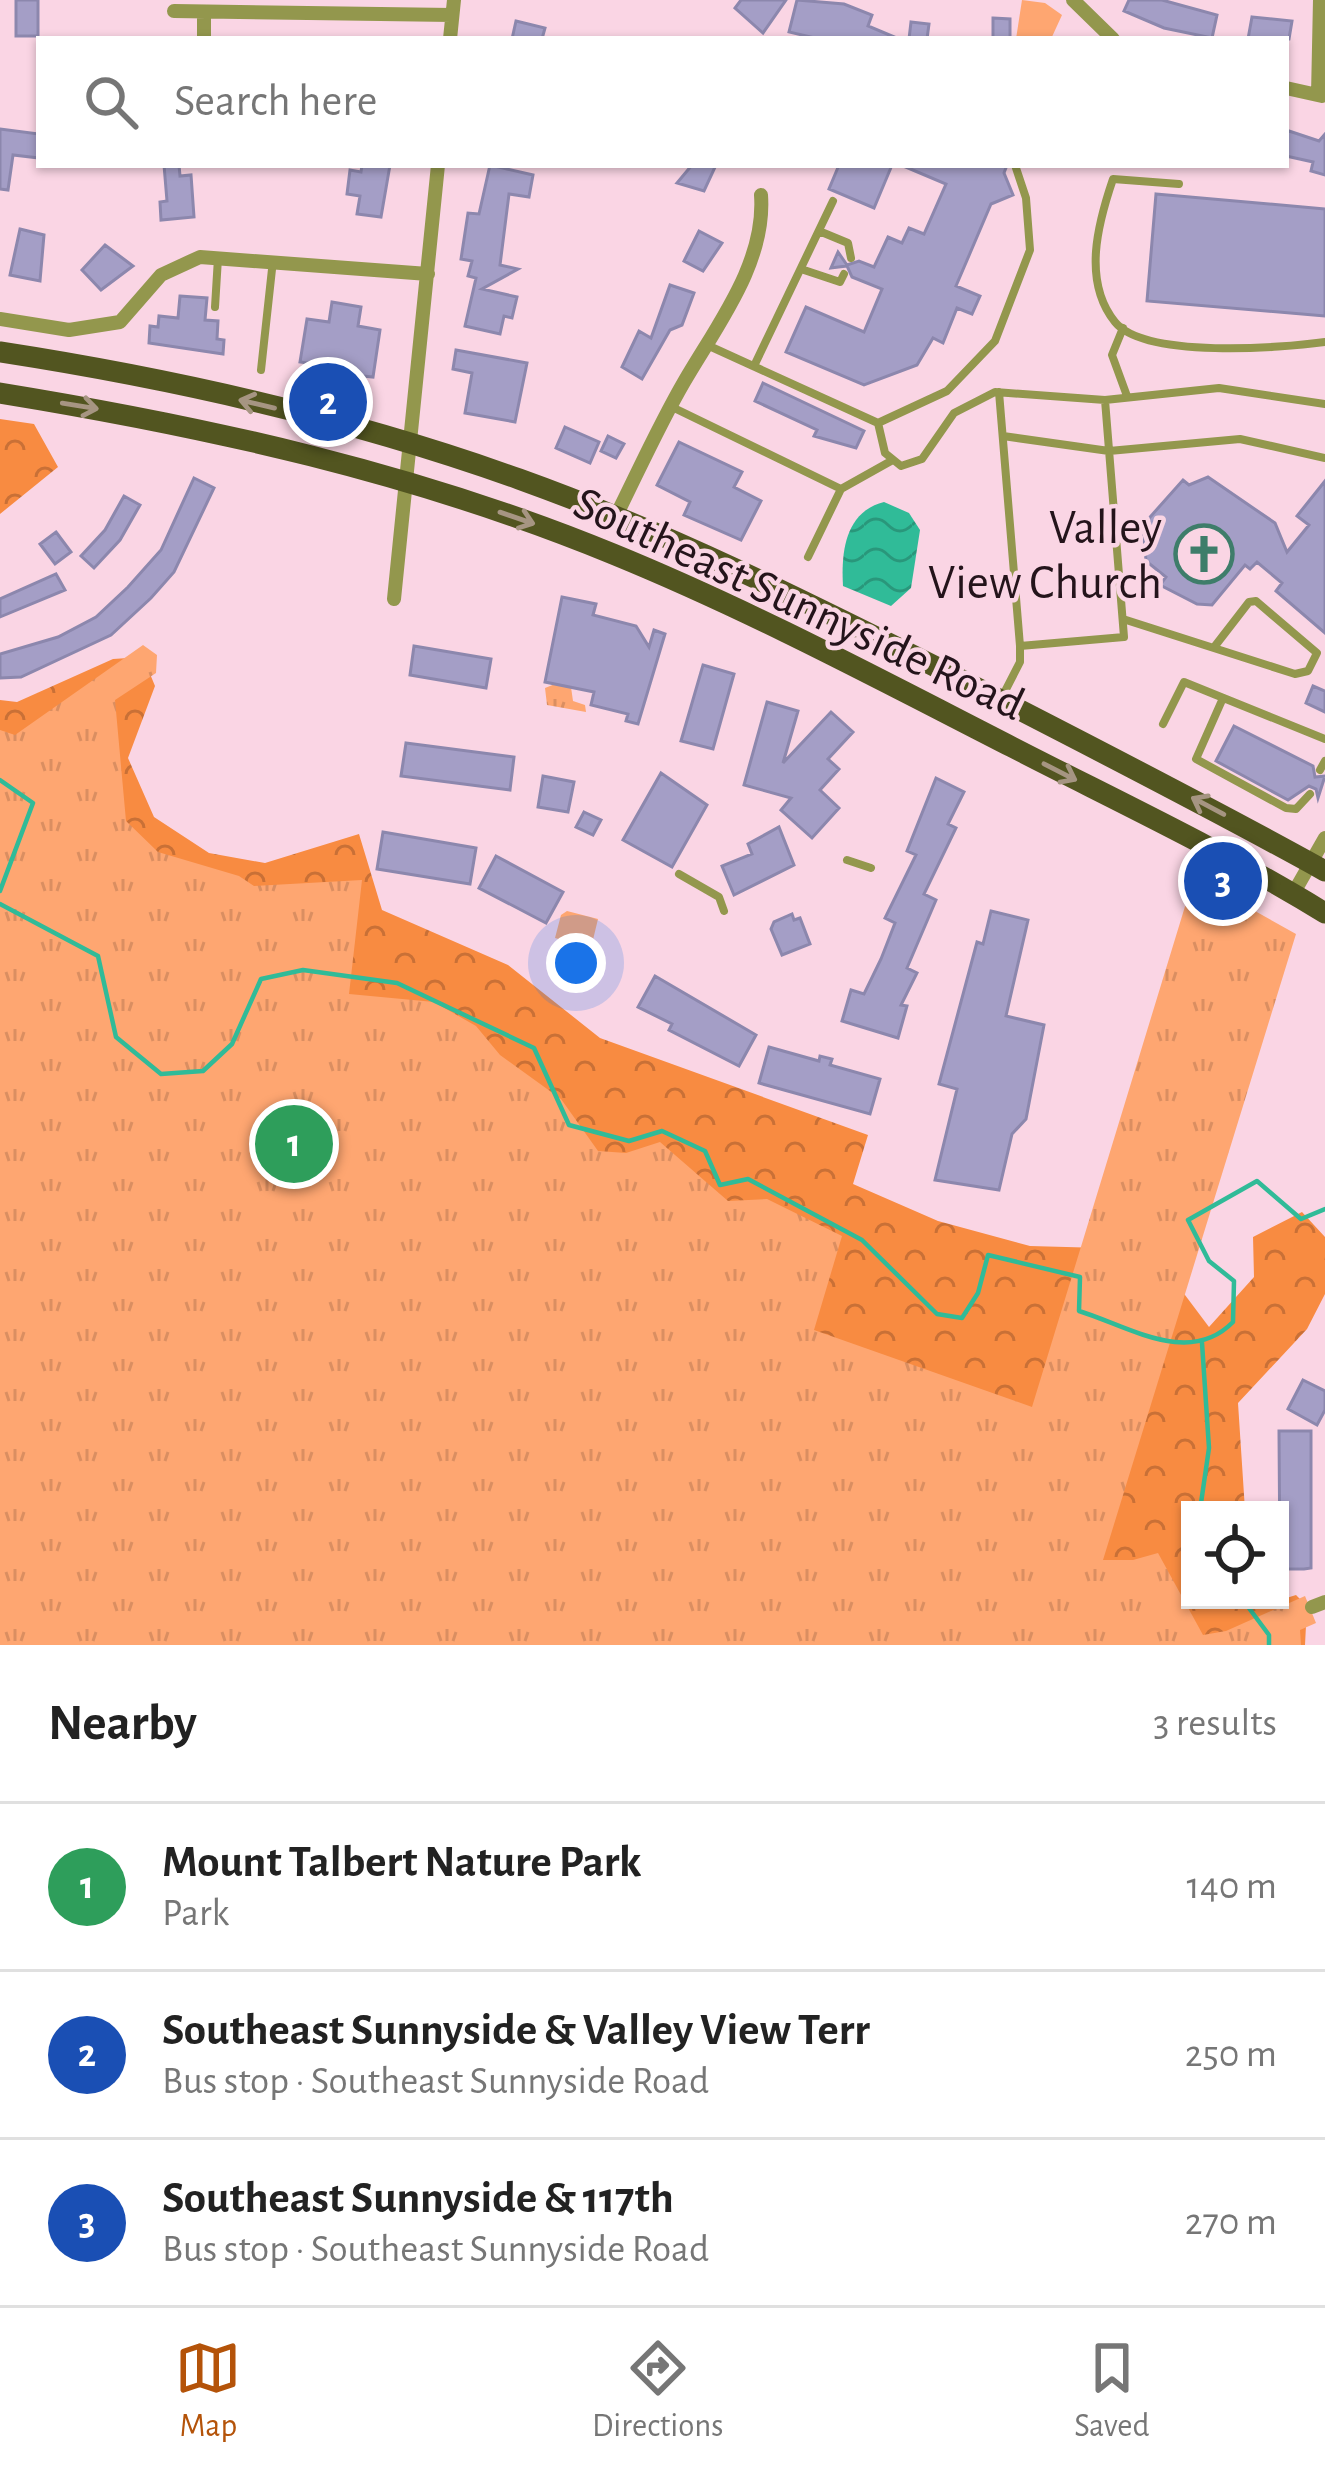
<!DOCTYPE html>
<meta charset="utf-8">
<style>
:root{--surface:#fff;--page:#f6f6f6;--text:#222;--muted:#767676;--line:#e0e0e0;--accent:#b45309}
body{margin:0;font-family:"Alegreya Sans",sans-serif;background:var(--page);color:var(--text)}
.controls{position:absolute;right:36px;bottom:36px;display:grid;overflow:hidden;border-radius:0px;box-shadow:0 3px 9px #0004}
.controls button{width:108px;height:108px;display:grid;place-items:center;padding:0;border:0;border-bottom:3px solid var(--line);background:var(--surface);color:var(--text);font:60px sans-serif}
.you{position:absolute;left:576px;top:963px;width:42px;height:42px;margin:-30px;border:9px solid #fff;border-radius:50%;background:#1a73e8;box-shadow:0 0 0 18px #1a73e833}
.badge{display:grid;place-items:center;width:78px;height:78px;border-radius:50%;background:var(--accent);color:#fff;font-size:39px;font-weight:700}
.pin{position:absolute;translate:-50% -50%;border:6px solid #fff;box-shadow:0 3px 12px #0006}
.list{margin:0;padding:0;list-style:none}
h2{display:flex;justify-content:space-between;align-items:center;height:156px;margin:0;padding:0 48px;font-size:51px}
h2 small{font-size:39px;font-weight:400;color:var(--muted)}
.list li{display:grid;grid-template-columns:78px 1fr auto;gap:36px;align-items:center;box-sizing:border-box;height:168px;padding:0 48px;border-top:3px solid var(--line)}
.list b{display:block;font-size:45px;white-space:nowrap}
.list p{margin:0;font-size:39px;white-space:nowrap;color:var(--muted)}
.list em{font-size:39px;font-style:normal;color:var(--muted)}
.icon{flex:none;width:66px;height:66px;fill:none;stroke:currentColor;stroke-width:2;stroke-linecap:round;stroke-linejoin:round}
.map{position:relative;flex:none;width:1325px;height:1645px;overflow:hidden}
.search{position:absolute;background:var(--surface);box-shadow:0 3px 9px #0004;left:36px;right:36px;top:36px;height:132px;display:flex;align-items:center;gap:30px;box-sizing:border-box;padding:0 42px;border-radius:0px;color:var(--muted);font-size:45px}
.sheet{height:660px;background:var(--surface)}
nav{display:flex;justify-content:space-around;align-items:center;box-sizing:border-box;height:168px;border-top:3px solid var(--line);background:var(--surface);font-size:33px;color:var(--muted)}
nav a{display:grid;justify-items:center;gap:6px}
nav .on{color:var(--accent)}
.map>svg:first-child{display:block}
.grass{fill:#fea671}
.forest{fill:url(#forest-crowns)}
.park{fill:url(#park-tufts)}
.water{fill:url(#water-waves)}
.lines{fill:none;stroke-linecap:round;stroke-linejoin:round}
.stream{stroke:#30bb98;stroke-width:4.5}
.building{fill:#a49ec6;stroke:#8c87ad;stroke-width:3}
.service{stroke:#93974d;stroke-width:8}
.minor{stroke:#93974d;stroke-width:14}
.primary{stroke:#525520;stroke-width:21}
.oneway{stroke:#a69582}
.labels{text-anchor:middle;stroke-width:9;stroke-linejoin:round;paint-order:stroke}
.poi-label{font-size:48px;fill:#24141b;stroke:#fad5e4;text-anchor:end}
.street-label{font-size:48px;fill:#24141b;stroke:#fad5e4}
</style>
<div class="map">
<svg width="1325" height="1645" viewBox="0 0 1325 1645">
<defs>
<pattern id="forest-crowns" width="20" height="18" patternUnits="userSpaceOnUse" patternTransform="scale(3)"><rect width="20" height="18" fill="#f88b41"/><path d="M2 6a3 3 0 1 1 6 0M12 15a3 3 0 1 1 6 0" fill="none" stroke="#c97036"/></pattern>
<pattern id="park-tufts" width="24" height="20" patternUnits="userSpaceOnUse" patternTransform="scale(3)"><rect width="24" height="20" fill="#fea671"/><path d="M3 7l-1-3M5 7V3M7 7l1-3M15 17l-1-3M17 17v-4M19 17l1-3" fill="none" stroke="#da8e61"/></pattern>
<pattern id="water-waves" width="16" height="10" patternUnits="userSpaceOnUse" patternTransform="scale(3)"><rect width="16" height="10" fill="#30bb98"/><path d="M0 5q4-4 8 0t8 0" fill="none" stroke="#29977b"/></pattern>
</defs>
<rect width="100%" height="100%" fill="#fad5e4"/>
<path class="grass" d="M1022,0l23,3 17,12 -11,24h-35z
M567,911l31,8 -7,29 -36,-10 6,-23z"/>
<path class="forest" d="M0,419l34,5 24,43 -58,47z
M143,657l12,29 -27,72 26,59 55,36 56,10 94,-29 23,76 126,55 92,73 268,97 -15,49 85,37 92,25 109,3 25,18 45,60 45,-50 -1,-40 49,-25 23,25v57l-18,35 -69,74 7,107h-55v90h90l16,-5 11,11 -2,39h-1305v-945l17,2 96,-43z"/>
<path class="park" d="M143,645l14,10 -1,18 -41,27 11,121 32,31 81,24 15,10 108,-6 -13,114 85,8 42,24 24,29 61,44 37,52 28,2 34,-11 68,59 39,-2 75,37 -28,94 218,77 162,-530 102,57 -193,626h30l25,-7 45,82 23,-4 79,-35 11,27 -16,7 1,15h-1301v-915l15,5z
M555,684l16,3 2,14 12,4 1,7 -39,-7 -2,-17z"/>
<path class="water" d="M884,502l25,11 11,17 -9,58 -20,18 -48,-20c-2,-34 2,-74 41,-84z"/>
<g class="lines">
<path class="stream" d="M0,780l33,23 -33,88
M0,904l98,52 18,81 45,37 42,-3 29,-27 29,-65 42,-9 94,13 137,65 35,77 60,16 33,-10 43,20 15,34 28,-6 114,61 75,74 25,4 16,-25 10,-38 92,22 -1,34c49,15 110,56 154,11l1,-41 -25,-20 -21,-41 69,-39 44,38 24,-10
M1200,1510l9,-62 -7,-105
M1243,1600l26,35v10"/>
</g>
<path class="building" d="M16,0h22v36h-22z
M741,0h45l-23,33 -28,-25z
M797,0l47,4 28,11 -4,11 31,13h-80l-30,-7z
M1129,0h33l55,15 -5,23 -48,-10 -40,-17z
M1252,17l40,4 -3,18h-41z
M993,18l17,1v20h-17z
M516,21l29,7 -3,11h-30z
M911,22l18,2 -2,15h-18z
M0,129l39,5v24l-26,-3 -5,35 -8,-1z
M1286,130l33,11 6,-7v41l-14,-4 2,-9 -27,-6z
M164,165h15l1,11 11,-1 3,42 -33,3 -1,-18 7,-1z
M362,165h28l-9,52 -24,-3 3,-18 -13,-2 3,-24 11,2z
M490,165l43,10 -4,22 -20,-3 -9,71 18,4 -36,20 35,8 -5,21 -8,-2 -4,18 -35,-8 11,-48 -8,-2 4,-15 -11,-2 7,-46 11,1z
M692,165h24l-12,26 -27,-8z
M839,165h53l-18,43 -45,-19z
M901,165h106l-3,8 9,22 -22,9 -35,82 24,10 -8,18 -15,-6 -14,35 -10,-5 -16,27 -53,20 -78,-33 20,-45 58,25 18,-43 -30,-12 -5,-11 -16,2 7,-16 9,13 12,-4 15,6 14,-30 14,6 7,-15 15,6 22,-50z
M1156,194l169,15v107l-178,-15z
M20,229l24,6 -4,46 -30,-6z
M699,231l23,12 -19,28 -19,-10z
M105,245l28,21 -32,24 -19,-20z
M670,285l24,8 -12,32 -12,5 -28,49 -20,-12 17,-36 12,7z
M180,296l27,2 -2,22 13,1 -1,18 7,1 -1,14 -74,-11 1,-17 8,1 1,-11 19,2z
M332,302l29,5 -3,19 22,4 -7,47 -51,-5 1,-7 -23,-3 7,-43 22,3z
M456,350l71,13 -12,59 -50,-9 7,-40 -19,-4z
M763,383l101,48 -8,17 -42,-12 3,-6 -62,-29z
M565,427l34,15 -9,21 -34,-15z
M608,436l16,8 -8,14 -15,-7z
M679,442l63,30 -8,15 27,14 -20,39 -57,-25 6,-13 -33,-17z
M1208,477l67,46 12,29 22,-27 -12,-9 28,-35v152l-49,-42 6,-8 -25,-21 -7,7 -5,-4 -33,40 -15,-1 -37,-19 6,-8 -20,-16 -3,-36 40,-45 6,5z
M194,478l20,10 -40,84 -23,26 -40,37 -90,42 -21,1v-24l58,-17 38,-20 32,-30 33,-37z
M124,496l16,9 -20,35 -26,28 -13,-12 24,-26z
M56,532l15,20 -16,12 -15,-20z
M56,574l9,16 -65,27v-18z
M562,597l34,7 -3,11 43,11 13,21 5,-17 11,4 -27,90 -12,-3 2,-7 -37,-9 3,-13 -49,-10z
M414,646l77,13 -5,29 -76,-13z
M703,665l31,9 -21,75 -32,-8z
M1313,686l12,5v21l-19,-9z
M767,702l31,9 -15,52 48,-51 22,20 -25,27 11,10 -19,21 19,18 -27,30 -31,-28 10,-12 -47,-13z
M1234,726l79,40 2,11 10,-1 -7,22 -2,-9 -7,-3 -21,14 -72,-39z
M406,743l108,14 -4,33 -109,-14z
M661,773l46,32 -35,62 -49,-27z
M543,776l31,6 -6,30 -30,-5z
M936,778l28,14 -16,32 8,4 -32,66 12,6 -29,68 10,5 -16,32 6,1 -9,32 -56,-17 9,-31 13,4 17,-35 14,-36 -10,-5 31,-63 -9,-4z
M584,812l17,8 -8,15 -17,-8z
M779,827l15,38 -60,30 -12,-29 30,-12 -4,-10z
M383,832l93,16 -6,36 -93,-15z
M496,856l67,36 -17,31 -67,-35z
M991,911l37,9 -22,96 38,9 -18,94 -14,15 -13,56 -64,-10 22,-91 -18,-5 38,-142 6,2z
M792,914l2,6 6,-2 10,26 -28,11 -11,-26 3,-7z
M655,976l101,59 -17,31 -70,-36 3,-6 -34,-17z
M769,1047l50,14 1,-5 12,3 -2,6 50,14 -10,35 -111,-31z
M1303,1380l22,11v19l-8,15 -29,-16z
M1279,1431h32v137l-7,1h-24z"/>
<g class="lines">
<path class="service" d="M1179,184l-66,-5c-15,44 -31,102 2,143 30,37 167,26 210,20
M819,231l29,12 3,15
M801,269l39,13 4,-8
M215,307l3,-49
M1123,328l-11,27 15,41
M707,345l171,78 7,30 16,13 21,-7 32,-46 41,-21 110,8 114,-12 106,16
M754,366l79,-165
M261,370l12,-110
M999,392l21,254 104,-9 -19,-237
M672,407l169,82 -33,68
M878,423l69,-32 48,-50 35,-91 -4,-52 -11,-33
M1003,436l106,15 131,-12 85,19
M841,489l50,-28
M1123,619l172,55 13,-3 9,-18 -61,-52 -7,1 -34,44
M1223,698l-27,61 90,49 10,1 14,-15
M1001,699l19,-37v-16
M1163,724l21,-42 141,57
M1320,770l5,-9
M847,860l24,8
M679,874l40,23 5,14"/>
<path class="minor" d="M1073,0l40,39
M174,11l278,4
M204,12v27
M450,39l4,-39
M1286,88l36,8
M1318,95l2,-95
M0,319l69,11 51,-8 41,-47 39,-18 228,17
M616,516c22,-44 43,-91 68,-134 33,-57 82,-119 77,-187
M394,599l44,-434
M1293,894l32,-56
M1312,1607l13,-5"/>
<path class="primary" d="M0,352c175,27 352,67 519,127 148,53 288,123 429,194 126,65 253,129 377,198
M0,393c209,34 416,80 613,161 137,56 268,126 399,193 105,54 212,104 313,166"/>
</g>
<defs><path id="oneway-shaft" d="M-6 0H5M1.5-3L5.5 0L1.5 3" fill="none" stroke-width="1.6" stroke-linecap="round" stroke-linejoin="round" transform="scale(3)"/></defs>
<g class="oneway">
<use href="#oneway-shaft" transform="translate(257 404) rotate(-167)"/>
<use href="#oneway-shaft" transform="translate(80 406) rotate(9)"/>
<use href="#oneway-shaft" transform="translate(517 518) rotate(19)"/>
<use href="#oneway-shaft" transform="translate(1060 772) rotate(27)"/>
<use href="#oneway-shaft" transform="translate(1208 806) rotate(-152)"/>
</g>
<defs>
<g id="church-ring" transform="scale(3)"><circle r="9.5" fill="#fad5e4" stroke="#3e7d6a" stroke-width="1.5"/><path d="M-1.2-6h2.4v3.5h3.3v2.4h-3.3V6h-2.4V-.1h-3.3v-2.4h3.3Z" fill="#3e7d6a"/></g>
</defs>
<g fill-rule="evenodd">
<use href="#church-ring" x="1204" y="554"/>
</g>
<g class="labels">
<g class="poi-label">
<text x="1162" y="543">Valley<tspan x="1162" dy="55">View Church</tspan></text>
</g>
<g class="street-label">
<text transform="translate(800 602) rotate(25)" y="17">Southeast Sunnyside Road</text>
</g>
</g>
</svg>
<div class="controls">
<button><svg class="icon" aria-label="locate" viewBox="0 0 24 24"><circle cx="12" cy="12" r="6"/><path d="M12 2v4M12 18v4M2 12h4M18 12h4"/></svg></button>
</div>
<div class="you"></div>
<div class="pin badge" style="left:294px;top:1144px;background:#2e9e5b">1</div>
<div class="pin badge" style="left:328px;top:402px;background:#1a4fb4">2</div>
<div class="pin badge" style="left:1223px;top:881px;background:#1a4fb4">3</div>
<div class="search"><svg class="icon" aria-label="search" viewBox="0 0 24 24"><circle cx="10" cy="10" r="6"/><path d="M15 15l6 6"/></svg>Search here</div>
</div>
<section class="sheet">
<h2>Nearby<small>3 results</small></h2>
<ul class="list">
<li><span class="badge" style="background:#2e9e5b">1</span><div><b>Mount Talbert Nature Park</b><p>Park</p></div><em>140 m</em></li>
<li><span class="badge" style="background:#1a4fb4">2</span><div><b>Southeast Sunnyside &amp; Valley View Terr</b><p>Bus stop · Southeast Sunnyside Road</p></div><em>250 m</em></li>
<li><span class="badge" style="background:#1a4fb4">3</span><div><b>Southeast Sunnyside &amp; 117th</b><p>Bus stop · Southeast Sunnyside Road</p></div><em>270 m</em></li>
</ul>
</section>
<nav>
<a class="on"><svg class="icon" aria-label="map" viewBox="0 0 24 24"><path d="M3 6l6-2 6 2 6-2v14l-6 2-6-2-6 2zM9 4v14M15 6v14"/></svg>Map</a>
<a><svg class="icon" aria-label="directions" viewBox="0 0 24 24"><path d="M12 3l9 9-9 9-9-9zM9 14v-3h6M13 9l2 2-2 2"/></svg>Directions</a>
<a><svg class="icon" aria-label="saved" viewBox="0 0 24 24"><path d="M7 4h10v16l-5-4-5 4z"/></svg>Saved</a>
</nav>
